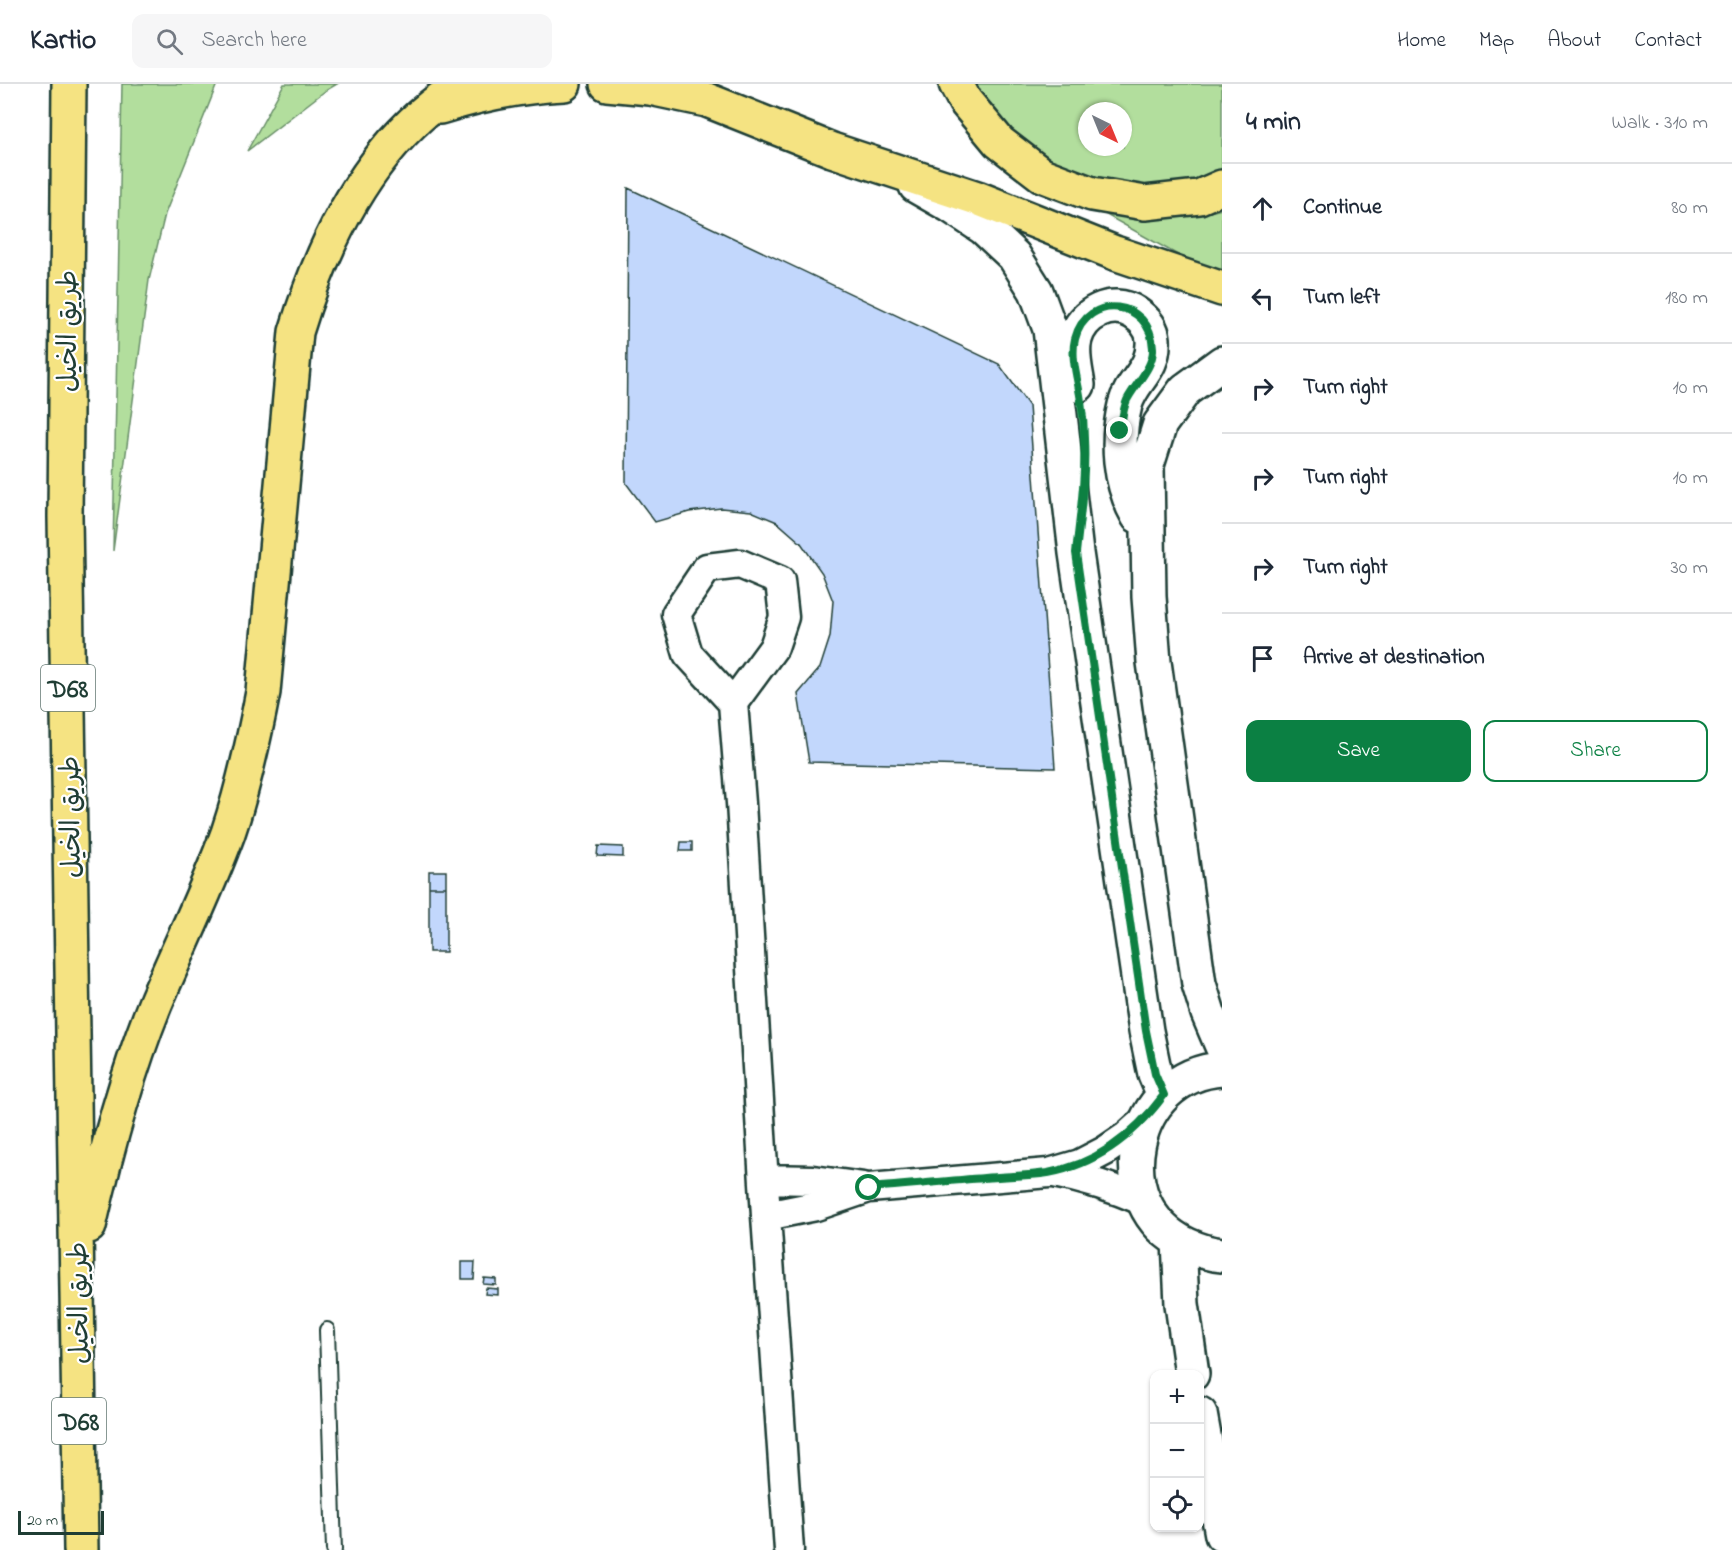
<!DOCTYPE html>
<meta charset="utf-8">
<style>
:root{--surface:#fff;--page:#f6f6f7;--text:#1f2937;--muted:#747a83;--line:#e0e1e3;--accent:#0b8043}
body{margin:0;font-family:"Indie Flower","Playpen Sans Arabic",sans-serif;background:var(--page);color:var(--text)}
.controls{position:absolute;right:18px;bottom:18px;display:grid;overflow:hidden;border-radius:12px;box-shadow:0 2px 4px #0004}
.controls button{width:54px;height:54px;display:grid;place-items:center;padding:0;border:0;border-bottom:2px solid var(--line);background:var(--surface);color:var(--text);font:30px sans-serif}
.compass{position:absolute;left:1078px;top:18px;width:54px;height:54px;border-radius:50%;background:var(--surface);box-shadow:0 2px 4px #0004;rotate:137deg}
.scale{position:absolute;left:18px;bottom:15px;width:86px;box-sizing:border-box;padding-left:6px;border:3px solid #1f3d34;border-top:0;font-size:16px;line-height:21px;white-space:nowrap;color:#1f3d34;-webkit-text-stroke:4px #fff;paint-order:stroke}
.stop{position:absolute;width:18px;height:18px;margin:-14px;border:4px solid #0b8043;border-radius:50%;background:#fff}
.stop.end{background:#0b8043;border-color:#fff;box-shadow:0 2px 6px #0008}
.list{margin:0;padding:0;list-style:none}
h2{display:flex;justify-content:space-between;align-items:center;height:78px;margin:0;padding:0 24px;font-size:26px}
h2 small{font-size:20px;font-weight:400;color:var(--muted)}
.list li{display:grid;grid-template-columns:39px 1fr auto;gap:18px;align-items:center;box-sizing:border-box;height:90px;padding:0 24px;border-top:2px solid var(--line)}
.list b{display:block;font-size:22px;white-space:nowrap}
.list em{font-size:20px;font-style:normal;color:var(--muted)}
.actions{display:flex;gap:12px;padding:18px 24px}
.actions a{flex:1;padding:14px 0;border:2px solid var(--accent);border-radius:12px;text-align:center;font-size:21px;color:var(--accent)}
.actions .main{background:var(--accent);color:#fff}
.icon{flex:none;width:33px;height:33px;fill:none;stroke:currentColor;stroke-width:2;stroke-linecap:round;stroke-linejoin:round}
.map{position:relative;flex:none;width:1222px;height:1466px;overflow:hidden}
header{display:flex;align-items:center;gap:36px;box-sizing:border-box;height:84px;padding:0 30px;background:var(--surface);border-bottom:2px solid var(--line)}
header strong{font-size:28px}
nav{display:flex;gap:33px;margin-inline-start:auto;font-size:21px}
.search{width:420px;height:54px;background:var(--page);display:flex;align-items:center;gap:15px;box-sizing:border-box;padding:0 21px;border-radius:12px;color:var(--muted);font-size:22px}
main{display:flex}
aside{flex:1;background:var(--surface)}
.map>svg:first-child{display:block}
.green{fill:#b2de9d;stroke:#688e68;stroke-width:1.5;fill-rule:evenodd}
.building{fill:#c2d7fc;stroke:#1f3d34;stroke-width:1.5}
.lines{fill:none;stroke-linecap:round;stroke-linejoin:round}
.service-casing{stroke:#1f3d34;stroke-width:18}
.minor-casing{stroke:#1f3d34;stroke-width:33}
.tertiary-casing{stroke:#1f3d34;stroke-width:38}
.motorway-casing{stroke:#1f3d34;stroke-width:38}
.service{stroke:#fff;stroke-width:14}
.minor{stroke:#fff;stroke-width:28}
.tertiary{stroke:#fff;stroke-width:33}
.motorway{stroke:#f5e382;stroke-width:33}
.route{stroke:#0b8043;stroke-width:8}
.labels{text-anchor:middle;stroke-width:4.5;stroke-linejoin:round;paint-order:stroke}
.shield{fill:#fff;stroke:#627771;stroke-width:1.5}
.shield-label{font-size:26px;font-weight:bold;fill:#1f3d34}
.street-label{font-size:27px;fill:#1f3d34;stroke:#fff}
</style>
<header>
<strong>Kartio</strong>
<div class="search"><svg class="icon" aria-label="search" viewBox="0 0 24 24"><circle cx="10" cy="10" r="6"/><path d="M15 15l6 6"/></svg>Search here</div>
<nav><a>Home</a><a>Map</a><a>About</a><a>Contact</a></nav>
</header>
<main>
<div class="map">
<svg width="1222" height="1466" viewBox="0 0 1222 1466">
<rect width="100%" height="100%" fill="#fff"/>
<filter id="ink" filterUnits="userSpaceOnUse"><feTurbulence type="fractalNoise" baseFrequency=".0167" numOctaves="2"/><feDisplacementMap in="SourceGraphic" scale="12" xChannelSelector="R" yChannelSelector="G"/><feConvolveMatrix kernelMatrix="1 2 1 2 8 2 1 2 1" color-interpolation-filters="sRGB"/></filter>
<g filter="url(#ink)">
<path class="green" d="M122,0h95l-52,130 -16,66 -36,271z
M284,0h53l-12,7 -78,60z
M976,0h246v91l-62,15 -45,-2 -72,-28 -33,-28 -27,-33zM1087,27h36v36h-36z
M1069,110l74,27 54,-6 25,-6v64l-37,-14z"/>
<path class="building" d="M628,104l371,176 30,42 26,362 -246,-6 -11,-68 22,-26 10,-31 3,-36 -11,-28 -21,-30 -24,-21 -26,-11 -30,-3 -32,4 -34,10 -29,-39z
M681,758h11v9h-12z
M598,762l25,1v10l-26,-1z
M429,787h17v16h-17z
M429,803h17v65h-17z
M462,1178h13l-1,17h-12z
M484,1194l12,1v6l-13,-1z
M486,1204l12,1v6l-13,-1z"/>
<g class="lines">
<g class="service-casing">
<path id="service" d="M327,1246l7,220"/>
</g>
<g class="minor-casing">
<path id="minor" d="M733,619l41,-56 10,-30 -4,-36 -40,-17 -33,4 -31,46 12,40 45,49 8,100 25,413 23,334
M1054,1089c32,6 60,15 90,28
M764,1095l49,1 51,7
M766,1132l50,-10 53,-18 180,-15 31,-9 25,-13 22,-15 20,-18"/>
</g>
<g class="tertiary-casing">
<path id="tertiary" d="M916,102l35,20 33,22 30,28 22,35 14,38 26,224 70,478 9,43 9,21
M1222,279l-37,27 -25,34 -13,41 2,132 5,65 45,322 9,29 14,33
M1078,301c-2,-14 -7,-31 -3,-46 7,-26 37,-41 60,-26 9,6 17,15 18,26 2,32 -21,40 -28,66 -9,36 -6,78 13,111
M1222,985c-92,6 -119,136 -35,176 11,5 23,9 35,10
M1179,1157l3,63 10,70
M1200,1330l22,121"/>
</g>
<g class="motorway-casing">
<path id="motorway" d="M69,0l-4,433 16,1033
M607,0l43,4 57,12 125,50 145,48 138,55 107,36
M956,0l9,17 34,41 43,33 50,19 53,9 54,-6 23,-10
M440,23c41,-13 81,-21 124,-23
M89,1142c17,-75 37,-150 66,-222 24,-57 52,-113 73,-171 16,-47 26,-94 35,-141l33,-360c29,-96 78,-195 167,-248"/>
</g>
<use href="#service" class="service"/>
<use href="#minor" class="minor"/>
<use href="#tertiary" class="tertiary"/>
<use href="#motorway" class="motorway"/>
</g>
</g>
<g class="lines" filter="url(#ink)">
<path class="route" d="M869,1104c39,-3 77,-7 115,-10 21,-2 43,-2 64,-5 49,-9 87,-39 116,-78l-9,-21 -9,-43 -70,-478c4,-38 10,-76 8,-114 0,-12 -1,-25 -3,-37 -2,-19 -11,-43 -6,-63 12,-47 76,-40 78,9 1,19 -18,36 -26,52 -4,9 -5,21 -7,31"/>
</g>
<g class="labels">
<g class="shield">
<rect x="41" y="581" width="54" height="46" rx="4.5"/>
<rect x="52" y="1314" width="54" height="46" rx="4.5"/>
</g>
<g class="shield-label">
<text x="68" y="613">D68</text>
<text x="79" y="1346">D68</text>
</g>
<g class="street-label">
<text transform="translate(67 247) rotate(-90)" y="9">طريق الخيل</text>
<text transform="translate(70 733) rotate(-91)" y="9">طريق الخيل</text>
<text transform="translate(78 1219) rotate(-91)" y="9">طريق الخيل</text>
</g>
</g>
</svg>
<div class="controls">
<button>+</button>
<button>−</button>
<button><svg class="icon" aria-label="locate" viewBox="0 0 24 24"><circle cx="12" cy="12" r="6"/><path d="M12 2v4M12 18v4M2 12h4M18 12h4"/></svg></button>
</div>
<svg class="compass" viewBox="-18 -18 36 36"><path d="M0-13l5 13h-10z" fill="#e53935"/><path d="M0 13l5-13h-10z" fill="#747a83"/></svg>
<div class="scale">20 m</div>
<div class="stop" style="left:869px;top:1104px"></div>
<div class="stop end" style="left:1120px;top:347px"></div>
</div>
<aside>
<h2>4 min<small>Walk · 310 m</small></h2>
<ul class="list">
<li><svg class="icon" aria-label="ahead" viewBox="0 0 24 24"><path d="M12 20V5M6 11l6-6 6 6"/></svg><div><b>Continue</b></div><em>80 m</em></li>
<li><svg class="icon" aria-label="left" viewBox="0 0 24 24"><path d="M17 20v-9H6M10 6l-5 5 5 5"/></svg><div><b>Turn left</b></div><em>180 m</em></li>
<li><svg class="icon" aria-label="right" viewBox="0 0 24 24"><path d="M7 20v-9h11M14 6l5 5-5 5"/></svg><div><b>Turn right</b></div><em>10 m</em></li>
<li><svg class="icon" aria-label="right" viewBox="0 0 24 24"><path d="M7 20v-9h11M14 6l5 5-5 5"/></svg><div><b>Turn right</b></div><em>10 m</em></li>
<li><svg class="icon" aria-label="right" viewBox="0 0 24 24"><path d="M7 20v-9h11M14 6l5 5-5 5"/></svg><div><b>Turn right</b></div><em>30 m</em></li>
<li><svg class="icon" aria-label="arrive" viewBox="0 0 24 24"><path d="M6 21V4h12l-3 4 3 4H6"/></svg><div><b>Arrive at destination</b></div></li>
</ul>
<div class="actions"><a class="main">Save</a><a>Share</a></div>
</aside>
</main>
